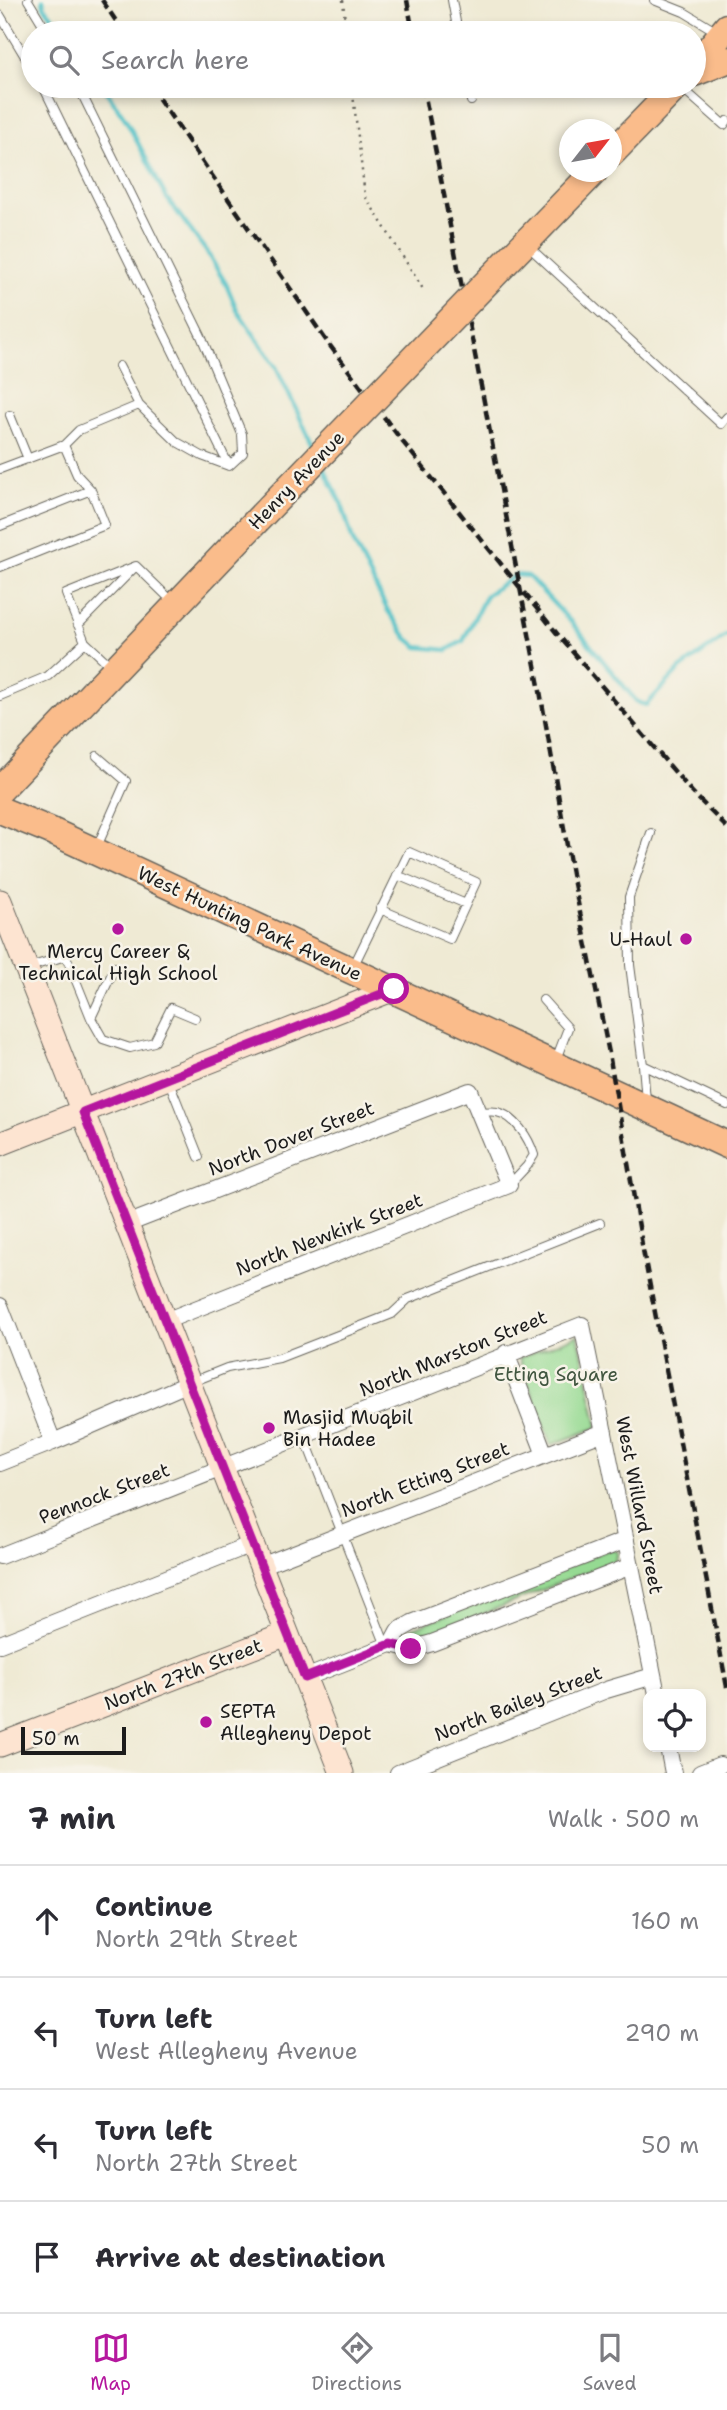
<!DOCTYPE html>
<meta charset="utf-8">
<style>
:root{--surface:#fff;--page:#f2f2f3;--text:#2b2b33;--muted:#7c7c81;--line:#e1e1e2;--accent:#b5179e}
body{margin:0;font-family:"Shantell Sans",sans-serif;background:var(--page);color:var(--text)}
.controls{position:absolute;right:21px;bottom:21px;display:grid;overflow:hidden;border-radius:14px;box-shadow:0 4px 10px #0003}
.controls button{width:63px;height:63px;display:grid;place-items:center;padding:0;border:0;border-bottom:2px solid var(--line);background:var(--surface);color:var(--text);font:35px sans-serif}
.compass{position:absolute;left:559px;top:119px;width:63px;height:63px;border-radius:50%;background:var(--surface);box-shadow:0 4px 10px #0003;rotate:59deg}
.scale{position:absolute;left:21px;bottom:18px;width:105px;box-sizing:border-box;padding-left:7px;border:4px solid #1c1c1c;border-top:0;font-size:19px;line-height:24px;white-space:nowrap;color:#1c1c1c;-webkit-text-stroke:5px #f7f3e8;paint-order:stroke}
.stop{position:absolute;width:21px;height:21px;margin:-16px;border:5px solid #b5179e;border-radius:50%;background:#fff}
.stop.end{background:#b5179e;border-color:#fff;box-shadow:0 2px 7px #0008}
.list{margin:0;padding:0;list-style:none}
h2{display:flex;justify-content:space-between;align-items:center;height:91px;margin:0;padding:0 28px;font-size:30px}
h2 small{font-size:23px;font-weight:400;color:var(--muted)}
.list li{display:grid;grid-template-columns:46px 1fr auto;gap:21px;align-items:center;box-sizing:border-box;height:112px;padding:0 28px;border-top:2px solid var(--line)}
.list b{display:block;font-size:26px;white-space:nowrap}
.list p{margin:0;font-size:23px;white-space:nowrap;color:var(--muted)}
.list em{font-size:23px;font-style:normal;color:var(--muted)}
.icon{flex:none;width:38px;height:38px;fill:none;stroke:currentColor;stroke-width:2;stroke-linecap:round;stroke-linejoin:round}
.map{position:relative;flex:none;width:727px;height:1773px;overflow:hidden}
.search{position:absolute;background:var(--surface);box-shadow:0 4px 10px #0003;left:21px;right:21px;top:21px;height:77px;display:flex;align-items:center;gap:18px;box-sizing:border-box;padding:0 24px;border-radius:38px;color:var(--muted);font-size:26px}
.sheet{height:539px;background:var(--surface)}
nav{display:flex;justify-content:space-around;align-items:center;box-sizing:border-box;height:98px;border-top:2px solid var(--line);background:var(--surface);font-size:19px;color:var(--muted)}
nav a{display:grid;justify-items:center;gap:4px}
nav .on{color:var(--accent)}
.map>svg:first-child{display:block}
.green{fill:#95da92;stroke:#587b57;stroke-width:2}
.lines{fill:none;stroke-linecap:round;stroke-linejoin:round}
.stream{stroke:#54c2c8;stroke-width:4.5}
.lane-casing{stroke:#66645c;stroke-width:10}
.street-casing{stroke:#66645c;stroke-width:18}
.secondary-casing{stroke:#66645c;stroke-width:25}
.primary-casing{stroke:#66645c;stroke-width:29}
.path{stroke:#66645c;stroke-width:2.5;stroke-dasharray:2 5;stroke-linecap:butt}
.lane{stroke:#fff;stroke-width:8}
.street{stroke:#fff;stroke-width:16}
.secondary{stroke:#fde4d1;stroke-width:23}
.primary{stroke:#fabc8b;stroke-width:26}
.rail{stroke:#1c1c1c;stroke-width:4.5;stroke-dasharray:10 5;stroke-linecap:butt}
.primary-bridge-casing{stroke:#66645c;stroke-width:29;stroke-linecap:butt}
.primary-bridge{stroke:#fabc8b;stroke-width:26}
.route{stroke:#b5179e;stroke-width:9}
.poi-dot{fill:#b5179e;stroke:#f7f3e8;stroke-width:2.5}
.labels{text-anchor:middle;stroke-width:5;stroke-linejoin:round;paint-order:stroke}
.street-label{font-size:19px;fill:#1c1c1c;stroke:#f7f3e8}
.poi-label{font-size:19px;fill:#1c1c1c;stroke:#f7f3e8;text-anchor:start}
.park-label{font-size:19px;fill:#40553f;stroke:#f7f3e8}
</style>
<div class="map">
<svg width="727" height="1773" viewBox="0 0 727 1773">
<rect width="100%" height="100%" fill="#f7f3e8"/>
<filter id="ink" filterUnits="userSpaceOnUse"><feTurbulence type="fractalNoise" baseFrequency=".0143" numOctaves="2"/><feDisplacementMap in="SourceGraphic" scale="14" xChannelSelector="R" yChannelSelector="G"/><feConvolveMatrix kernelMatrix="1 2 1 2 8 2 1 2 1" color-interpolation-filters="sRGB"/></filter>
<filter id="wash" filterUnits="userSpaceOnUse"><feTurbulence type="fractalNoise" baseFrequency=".00686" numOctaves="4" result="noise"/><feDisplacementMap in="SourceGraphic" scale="28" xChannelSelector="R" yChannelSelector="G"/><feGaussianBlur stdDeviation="1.57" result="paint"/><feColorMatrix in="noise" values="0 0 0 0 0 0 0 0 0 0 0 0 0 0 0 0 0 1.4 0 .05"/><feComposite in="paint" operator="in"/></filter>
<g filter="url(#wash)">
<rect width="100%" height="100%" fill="#efead4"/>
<path class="green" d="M578,1335l20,92 -47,18 -32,-87z
M610,1549l8,3 -2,8 -199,81 -13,-1 7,-11z"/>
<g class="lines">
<path class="stream" d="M43,0l1,6 22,27
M103,86l23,34 40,77 40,54 20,33 11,26 38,55 39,82
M322,464l19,38 12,39 35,70 19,27 11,9 29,3 16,-9 23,-46 30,-20 12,1 43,46 66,80 9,3 34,-36 47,-34"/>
</g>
</g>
<g filter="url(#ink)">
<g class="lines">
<g class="lane-casing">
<path id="lane" d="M28,0l20,33
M452,0l6,33
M654,0l30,12 33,20
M0,15l33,55
M43,86l186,380
M78,86l123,250 41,98 1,19 -14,13 -27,-10 -25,-14 -38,-37
M468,86l3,15
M680,86l44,39 3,-4
M529,247l192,177 6,-7
M10,415l18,44
M64,445l15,-15 60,-25 -20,-39
M0,469l64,-24 13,30 14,15
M0,526l91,-36 14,35 -105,42
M78,625l56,-57
M113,668l-28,-26 -19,-48 70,-28 38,37
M0,696l48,-20 37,-34
M96,849l30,-68 -29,-25
M397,875l69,29
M29,967l37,-11 25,62 24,-51
M353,967l56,-115 67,30 -26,57 -70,-30
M543,1000l25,28 -13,34
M91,1018l12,21 27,9 24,-6 17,-34 24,10
M643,1065l84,40
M168,1079l31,78
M646,1100l-3,-35 -13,-100 -1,-68 22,-64
M479,1112c5,0 13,-1 18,0 18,4 32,26 37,43l-7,11 -18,19
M192,1382l35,-14 52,-10 113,-44 16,-15 192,-76
M304,1436l82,210"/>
</g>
<g class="street-casing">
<path id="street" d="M127,1224l343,-133 39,94 -344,136
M0,1306l53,136
M506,1353l39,102
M0,1463l53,-21 136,-59
M0,1556l582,-231 75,369
M261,1566l343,-134
M0,1644l252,-100
M391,1644l7,-13 14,-8 214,-83
M305,1678l86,-34 20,5 21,-6 199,-77
M668,1747l5,26
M398,1773l208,-83 47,-14
M700,1773l20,-8"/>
</g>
<g class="secondary-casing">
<path id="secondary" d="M0,901l342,872
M0,1144l394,-155
M0,1745l287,-111"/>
</g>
<g class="primary-casing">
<path id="primary" d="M694,67l33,-40
M694,73l33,-13
M612,153l65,-67
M492,277l102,-105
M0,790l241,-253
M0,810l49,20 678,315"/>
</g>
<path class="path" d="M343,0l3,33
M352,86l13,110 58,93"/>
<use href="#lane" class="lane"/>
<use href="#street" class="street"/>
<use href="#secondary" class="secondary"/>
<use href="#primary" class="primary"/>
<path class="rail" d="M102,0l22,33
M407,0l6,33
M150,86l178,257 74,98 157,195 133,156 35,36
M423,86l117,605 32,183 37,179 34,197 84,437"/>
<g class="primary-bridge-casing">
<path id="primary-bridge" d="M241,537l251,-260"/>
</g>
<use href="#primary-bridge" class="primary-bridge"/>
</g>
</g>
<g class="lines" filter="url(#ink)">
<path class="route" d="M394,989l-311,123 222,566 86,-34 20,5"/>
</g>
<g class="poi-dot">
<circle cx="118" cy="929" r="7"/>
<circle cx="686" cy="939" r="7"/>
<circle cx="269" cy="1428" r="7"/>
<circle cx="206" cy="1722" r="7"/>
</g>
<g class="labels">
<g class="street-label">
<text transform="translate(296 480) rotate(-46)" y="7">Henry Avenue</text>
<text transform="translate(250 923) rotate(25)" y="7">West Hunting Park Avenue</text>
<text transform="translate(291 1138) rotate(-21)" y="7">North Dover Street</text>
<text transform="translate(329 1234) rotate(-21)" y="7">North Newkirk Street</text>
<text transform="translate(453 1353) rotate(-22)" y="7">North Marston Street</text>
<text transform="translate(425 1479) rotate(-21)" y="7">North Etting Street</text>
<text transform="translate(104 1493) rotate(-21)" y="7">Pennock Street</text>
<text transform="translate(640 1505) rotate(79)" y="7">West Willard Street</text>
<text transform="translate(183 1674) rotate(-21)" y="7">North 27th Street</text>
<text transform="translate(518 1703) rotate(-21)" y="7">North Bailey Street</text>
</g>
<g class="poi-label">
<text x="672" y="946" text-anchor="end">U-Haul</text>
<text x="118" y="958" text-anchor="middle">Mercy Career &amp;<tspan x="118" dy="22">Technical High School</tspan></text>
<text x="283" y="1424">Masjid Muqbil<tspan x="283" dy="22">Bin Hadee</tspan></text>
<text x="220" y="1718">SEPTA<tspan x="220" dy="22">Allegheny Depot</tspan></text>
</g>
<g class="park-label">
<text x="556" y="1381">Etting Square</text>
</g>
</g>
</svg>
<div class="controls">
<button><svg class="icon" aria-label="locate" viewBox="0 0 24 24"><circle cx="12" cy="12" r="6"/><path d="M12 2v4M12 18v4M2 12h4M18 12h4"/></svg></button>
</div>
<svg class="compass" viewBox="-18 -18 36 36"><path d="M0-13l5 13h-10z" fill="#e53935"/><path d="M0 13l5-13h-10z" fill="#7c7c81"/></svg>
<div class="scale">50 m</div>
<div class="stop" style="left:394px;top:989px"></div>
<div class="stop end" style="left:411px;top:1649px"></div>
<div class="search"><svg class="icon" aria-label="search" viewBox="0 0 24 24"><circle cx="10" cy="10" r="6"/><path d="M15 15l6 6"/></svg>Search here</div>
</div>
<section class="sheet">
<h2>7 min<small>Walk · 500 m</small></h2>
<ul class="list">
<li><svg class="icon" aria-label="ahead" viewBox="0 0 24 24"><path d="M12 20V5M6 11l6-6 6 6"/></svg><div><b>Continue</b><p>North 29th Street</p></div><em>160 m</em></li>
<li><svg class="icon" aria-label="left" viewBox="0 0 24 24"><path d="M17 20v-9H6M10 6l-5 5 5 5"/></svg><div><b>Turn left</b><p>West Allegheny Avenue</p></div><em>290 m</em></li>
<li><svg class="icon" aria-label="left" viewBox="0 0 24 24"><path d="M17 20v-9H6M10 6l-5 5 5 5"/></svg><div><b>Turn left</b><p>North 27th Street</p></div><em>50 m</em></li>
<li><svg class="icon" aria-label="arrive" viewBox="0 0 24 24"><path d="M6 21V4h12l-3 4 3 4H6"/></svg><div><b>Arrive at destination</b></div></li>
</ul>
</section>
<nav>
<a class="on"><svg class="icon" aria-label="map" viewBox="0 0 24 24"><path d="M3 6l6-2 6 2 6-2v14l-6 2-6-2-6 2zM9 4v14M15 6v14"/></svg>Map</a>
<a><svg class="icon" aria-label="directions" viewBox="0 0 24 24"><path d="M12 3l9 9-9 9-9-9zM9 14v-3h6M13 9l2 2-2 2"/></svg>Directions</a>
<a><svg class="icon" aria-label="saved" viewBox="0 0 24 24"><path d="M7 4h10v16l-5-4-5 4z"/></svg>Saved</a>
</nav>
